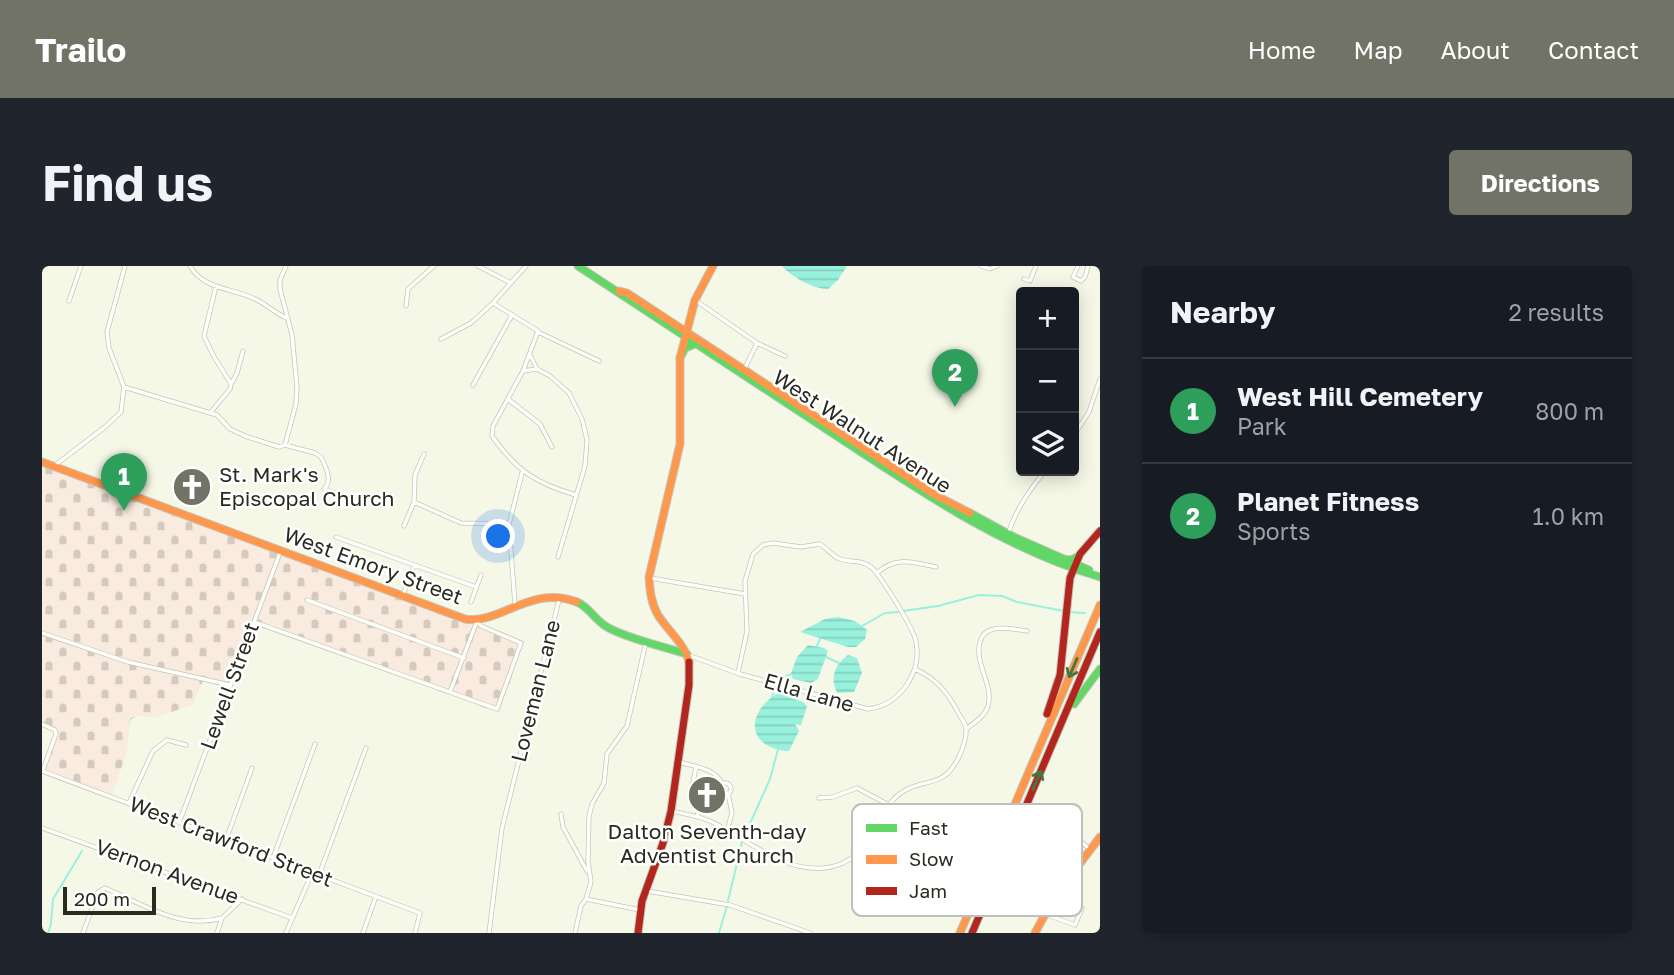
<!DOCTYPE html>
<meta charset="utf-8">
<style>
:root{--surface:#171b24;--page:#20242c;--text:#f1f3f6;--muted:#9ea1a6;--line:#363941;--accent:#717366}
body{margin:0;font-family:"Golos Text",sans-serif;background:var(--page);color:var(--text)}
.controls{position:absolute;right:21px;top:21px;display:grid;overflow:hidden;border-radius:7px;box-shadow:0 4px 18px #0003}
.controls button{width:63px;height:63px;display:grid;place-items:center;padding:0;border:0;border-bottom:2px solid var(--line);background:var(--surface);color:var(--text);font:35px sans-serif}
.scale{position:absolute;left:21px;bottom:18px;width:93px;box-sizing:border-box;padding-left:7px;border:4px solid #2a2b20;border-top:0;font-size:19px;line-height:24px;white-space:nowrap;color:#2a2b20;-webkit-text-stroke:5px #fff;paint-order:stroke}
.you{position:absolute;left:457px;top:271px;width:24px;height:24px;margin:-18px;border:5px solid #fff;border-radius:50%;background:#1a73e8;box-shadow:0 0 0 10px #1a73e833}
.badge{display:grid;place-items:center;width:46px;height:46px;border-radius:50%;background:var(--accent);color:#fff;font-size:23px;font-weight:700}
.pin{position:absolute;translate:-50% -58px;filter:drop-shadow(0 2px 4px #0008)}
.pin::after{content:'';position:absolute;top:37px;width:24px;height:21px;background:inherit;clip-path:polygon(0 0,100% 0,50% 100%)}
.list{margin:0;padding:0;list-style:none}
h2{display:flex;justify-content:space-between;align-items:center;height:91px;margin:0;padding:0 28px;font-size:30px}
h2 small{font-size:23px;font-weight:400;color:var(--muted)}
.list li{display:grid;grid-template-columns:46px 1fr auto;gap:21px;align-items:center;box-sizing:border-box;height:105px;padding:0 28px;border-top:2px solid var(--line)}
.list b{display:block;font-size:26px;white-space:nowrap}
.list p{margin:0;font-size:23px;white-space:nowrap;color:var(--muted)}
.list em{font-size:23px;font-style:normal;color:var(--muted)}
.icon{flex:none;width:38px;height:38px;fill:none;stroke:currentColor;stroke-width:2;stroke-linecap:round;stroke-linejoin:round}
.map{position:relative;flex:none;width:1058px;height:667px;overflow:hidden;border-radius:7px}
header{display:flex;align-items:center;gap:42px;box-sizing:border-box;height:98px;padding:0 35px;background:var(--accent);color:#fff}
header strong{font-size:33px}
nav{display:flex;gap:38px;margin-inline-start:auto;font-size:24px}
.intro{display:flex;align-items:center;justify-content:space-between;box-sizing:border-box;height:168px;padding:0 42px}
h1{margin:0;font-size:49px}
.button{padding:18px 32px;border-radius:7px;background:var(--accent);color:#fff;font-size:24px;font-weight:700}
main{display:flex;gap:42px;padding:0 42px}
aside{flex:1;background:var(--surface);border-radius:7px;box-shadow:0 4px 18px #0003}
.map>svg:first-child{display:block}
.cemetery{fill:url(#cemetery-stones)}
.water{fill:url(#water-rules)}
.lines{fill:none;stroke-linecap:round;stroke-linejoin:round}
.stream{stroke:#98f1dc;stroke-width:2}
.street-casing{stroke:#c4c6b9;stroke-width:5}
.fast-casing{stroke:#c4c6b9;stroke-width:9}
.slow-casing{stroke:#c4c6b9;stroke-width:9}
.jam-casing{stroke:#c4c6b9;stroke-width:9}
.street{stroke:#fefefb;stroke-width:3.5}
.fast{stroke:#63d668;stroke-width:7}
.slow{stroke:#ff974d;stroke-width:7}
.jam{stroke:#b3261e;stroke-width:7}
.oneway{stroke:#447840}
.labels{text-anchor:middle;stroke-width:5;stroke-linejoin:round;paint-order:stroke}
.street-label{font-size:21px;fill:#2a2b20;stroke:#fff}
.poi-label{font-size:21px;fill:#2a2b20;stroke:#fff;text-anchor:start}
.key{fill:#fff;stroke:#bfbfbc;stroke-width:2}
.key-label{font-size:19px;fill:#2a2b20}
</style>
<header>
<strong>Trailo</strong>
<nav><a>Home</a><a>Map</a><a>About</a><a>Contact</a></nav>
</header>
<div class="intro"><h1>Find us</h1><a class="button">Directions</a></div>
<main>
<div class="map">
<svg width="1058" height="667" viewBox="0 0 1058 667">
<defs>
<pattern id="cemetery-stones" width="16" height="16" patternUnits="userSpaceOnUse" patternTransform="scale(1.75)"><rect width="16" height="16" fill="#f9ebdf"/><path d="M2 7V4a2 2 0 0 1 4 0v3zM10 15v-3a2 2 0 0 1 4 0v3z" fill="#d6cabf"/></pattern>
<pattern id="water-rules" width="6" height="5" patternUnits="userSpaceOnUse" patternTransform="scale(1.75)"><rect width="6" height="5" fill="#98f1dc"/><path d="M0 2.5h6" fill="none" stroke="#83cfbc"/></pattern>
</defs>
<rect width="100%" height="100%" fill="#f6f8e7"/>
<path class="cemetery" d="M0,198l478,175 4,3 -25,71 -241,-88 -5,3 -21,59 -29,-6 -10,24 -37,12 -18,-1 -8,4 -3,31 -15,44 -68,-25 13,-40 -15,-8z"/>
<path class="water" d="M740,0h65l-9,14 -10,9c-15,0 -36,-12 -46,-23z
M796,351l17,4 12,9 -2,9 -9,8h-8l-48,-15 25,-13z
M766,379l16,3 4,3 -10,28 -7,4 -18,-4 -2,-6 6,-16z
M806,389l9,3 5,15 -8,19 -17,1c-7,-16 -3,-27 11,-38z
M736,427l25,9 4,4 -6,19 -6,-1 4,7 -10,20c-43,-3 -44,-38 -11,-58z"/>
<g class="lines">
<path class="stream" d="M861,345l35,-5 41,-11 23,1 15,6 47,9
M1027,346l16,1
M820,360l23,-13 13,-1
M775,380l3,-7
M784,391l13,6
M730,431l6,-17 13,-6
M702,571l26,-58 8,-30
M686,635l14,-59
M6,667l3,-9 2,-25 29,-48
M677,667l8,-27"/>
<g class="street-casing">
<path id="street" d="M148,0c14,25 47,22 69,35 10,6 18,13 29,18
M244,0l-6,14v9l12,46 5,52 -1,17 -11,41 30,8 6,4c5,10 12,24 3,32l11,4
M436,0l33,17
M939,0l9,3 7,-3
M1036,0l-5,11 8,4 4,-4 3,-11
M982,13l6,2 6,-15
M653,34l62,43
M27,35l12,-35
M451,37l45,28 -15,40 -30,55 -1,10c25,35 43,47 84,59
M364,40l2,-17 26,-23
M496,66l61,29
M399,73l30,-16 22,-20 33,-37
M488,89l7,14
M702,104l13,-27 28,13
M481,105l14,-2 13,7 19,17 13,26 5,21 -2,26 -27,91
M189,118l6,-11 6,-22
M431,119l39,-70
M82,121l93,28 13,14 15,7 34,11 6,-2
M467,134l31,24 12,23
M168,147l20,-24 1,-5 -18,-29 -9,-19 12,-50
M1032,169l15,-23 11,-33
M12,200l51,-39 16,-15 3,-25 -15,-39 -2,-16 18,-66
M372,236l47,21 48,1
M362,260l10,-24 1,-27 9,-21
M966,268c8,-25 21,-43 37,-63
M294,271l140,50
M835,307c19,-17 36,-11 59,-6
M608,312l95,16
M361,329l11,-30
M265,334l157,58
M429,336l10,-27
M473,339l-6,-81 13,-51
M212,356l243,87 24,-66 -40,-17 -4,-5 -27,71
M0,367l86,29 102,23
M646,389l52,19 128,35c32,-4 54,-36 48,-67 -2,-13 -35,-66 -45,-75 -11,-8 -19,-4 -31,-8 -9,-3 -13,-12 -21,-15l-18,3 -28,-4 -10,2 -10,9 -8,27 2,50 -9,42
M0,458l13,6 1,4 -13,36
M924,463c8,-6 19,-13 22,-23 6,-21 -14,-42 -8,-64 5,-20 32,-13 47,-11
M637,496c16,5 35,6 43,21
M654,501l-4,20 10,12 -5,18
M0,505l378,142 -5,20
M677 523a6 6 0 1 1 12 0a6 6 0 1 1-12 0Z
M777,532l14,-1 24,-9 32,17
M87,537l24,-52 14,-11 19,5
M629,545c14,3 28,5 41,11 36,17 69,50 112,46 43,-4 45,-41 69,-68 19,-21 42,-13 56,-28 9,-10 18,-30 17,-44 0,-4 -5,-10 -7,-14 -11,-21 -22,-35 -44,-45
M519,548l2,13 24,44
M137,557l102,-273
M1003,560l35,15 11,9
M0,562l250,90
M685,565l5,-18 -4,-20
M184,574l26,-72
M231,592l42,-114
M810,593l29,29 36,19
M277,609l47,-127
M605,625l83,14 80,28
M845,626l16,-16 30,-3 10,-11 5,-19
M544,633l54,11
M1003,648l30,11 7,-17
M41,667l15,-41 7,-4c38,16 75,42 117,30
M175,667l5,-15 20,-19
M244,667l26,-60
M321,667l13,-37
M447,667l13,-105 57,-228
M533,667l6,-27 5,-7 5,-17 -3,-20 1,-46 3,-12 12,-21 3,-29 20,-28 19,-84"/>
</g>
<g class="fast-casing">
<path id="fast" d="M536,0c83,54 165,109 248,163 87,57 173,118 274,148
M638,92l5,-10 10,-4
M928,247l44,24 75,33
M1021,293l8,1 8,-4
M535,336c12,5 18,18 30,25 18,11 58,20 80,27
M1032,438l26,-35"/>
</g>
<g class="slow-casing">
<path id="slow" d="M577,25l8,2 308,202 35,18
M0,196l423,157c35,6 66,-35 112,-17
M647,396c-4,-18 -21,-31 -31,-47 -7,-12 -8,-24 -9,-38l31,-133v-86l15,-58 18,-34
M918,667l140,-328
M993,667l20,-37 45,-59"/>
</g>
<g class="jam-casing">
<path id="jam" d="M1005,448l13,-39 10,-97 10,-24 20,-23
M596,667l4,-32 21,-58 8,-32 18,-126v-23
M930,667l128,-301"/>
</g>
<use href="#street" class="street"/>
<use href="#fast" class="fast"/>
<use href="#slow" class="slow"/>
<use href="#jam" class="jam"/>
</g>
<defs><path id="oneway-shaft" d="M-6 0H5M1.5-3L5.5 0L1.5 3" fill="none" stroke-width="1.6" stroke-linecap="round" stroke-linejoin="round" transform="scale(1.75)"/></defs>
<g class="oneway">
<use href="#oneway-shaft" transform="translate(1031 402) rotate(113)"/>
<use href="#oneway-shaft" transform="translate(995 514) rotate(-67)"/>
</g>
<defs>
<g id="church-disc" transform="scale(2.0125)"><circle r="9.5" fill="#717366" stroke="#fff"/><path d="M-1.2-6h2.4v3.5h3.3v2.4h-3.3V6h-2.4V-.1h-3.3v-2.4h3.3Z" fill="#fff"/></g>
</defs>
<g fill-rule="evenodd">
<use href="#church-disc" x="150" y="221"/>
<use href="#church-disc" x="665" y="529"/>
</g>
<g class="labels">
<g class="street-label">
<text transform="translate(820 166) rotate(33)" y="7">West Walnut Avenue</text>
<text transform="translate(331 300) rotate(20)" y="7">West Emory Street</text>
<text transform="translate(188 420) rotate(-70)" y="7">Lewell Street</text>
<text transform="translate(494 425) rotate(-76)" y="7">Loveman Lane</text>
<text transform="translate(767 427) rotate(16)" y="7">Ella Lane</text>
<text transform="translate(189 576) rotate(21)" y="7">West Crawford Street</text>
<text transform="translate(125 606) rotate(20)" y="7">Vernon Avenue</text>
</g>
<g class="poi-label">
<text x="177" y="216">St. Mark's<tspan x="177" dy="24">Episcopal Church</tspan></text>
<text x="665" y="573" text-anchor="middle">Dalton Seventh-day<tspan x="665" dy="24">Adventist Church</tspan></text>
</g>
</g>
<rect x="810" y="538" width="230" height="112" rx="10" class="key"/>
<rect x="824" y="558" width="31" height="8" fill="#63d668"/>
<rect x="824" y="589" width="31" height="9" fill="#ff974d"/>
<rect x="824" y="621" width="31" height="8" fill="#b3261e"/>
<g class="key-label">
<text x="867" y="569">Fast</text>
<text x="867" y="600">Slow</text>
<text x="867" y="632">Jam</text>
</g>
</svg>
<div class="controls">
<button>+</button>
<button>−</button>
<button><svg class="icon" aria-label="layers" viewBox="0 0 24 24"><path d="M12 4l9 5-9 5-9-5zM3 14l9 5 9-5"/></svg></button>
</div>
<div class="scale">200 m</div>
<div class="you"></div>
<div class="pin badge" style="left:82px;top:245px;background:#2e9e5b">1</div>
<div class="pin badge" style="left:913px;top:141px;background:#2e9e5b">2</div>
</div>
<aside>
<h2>Nearby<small>2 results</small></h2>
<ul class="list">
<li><span class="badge" style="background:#2e9e5b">1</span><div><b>West Hill Cemetery</b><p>Park</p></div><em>800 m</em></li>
<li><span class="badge" style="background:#2e9e5b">2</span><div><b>Planet Fitness</b><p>Sports</p></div><em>1.0 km</em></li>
</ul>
</aside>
</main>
